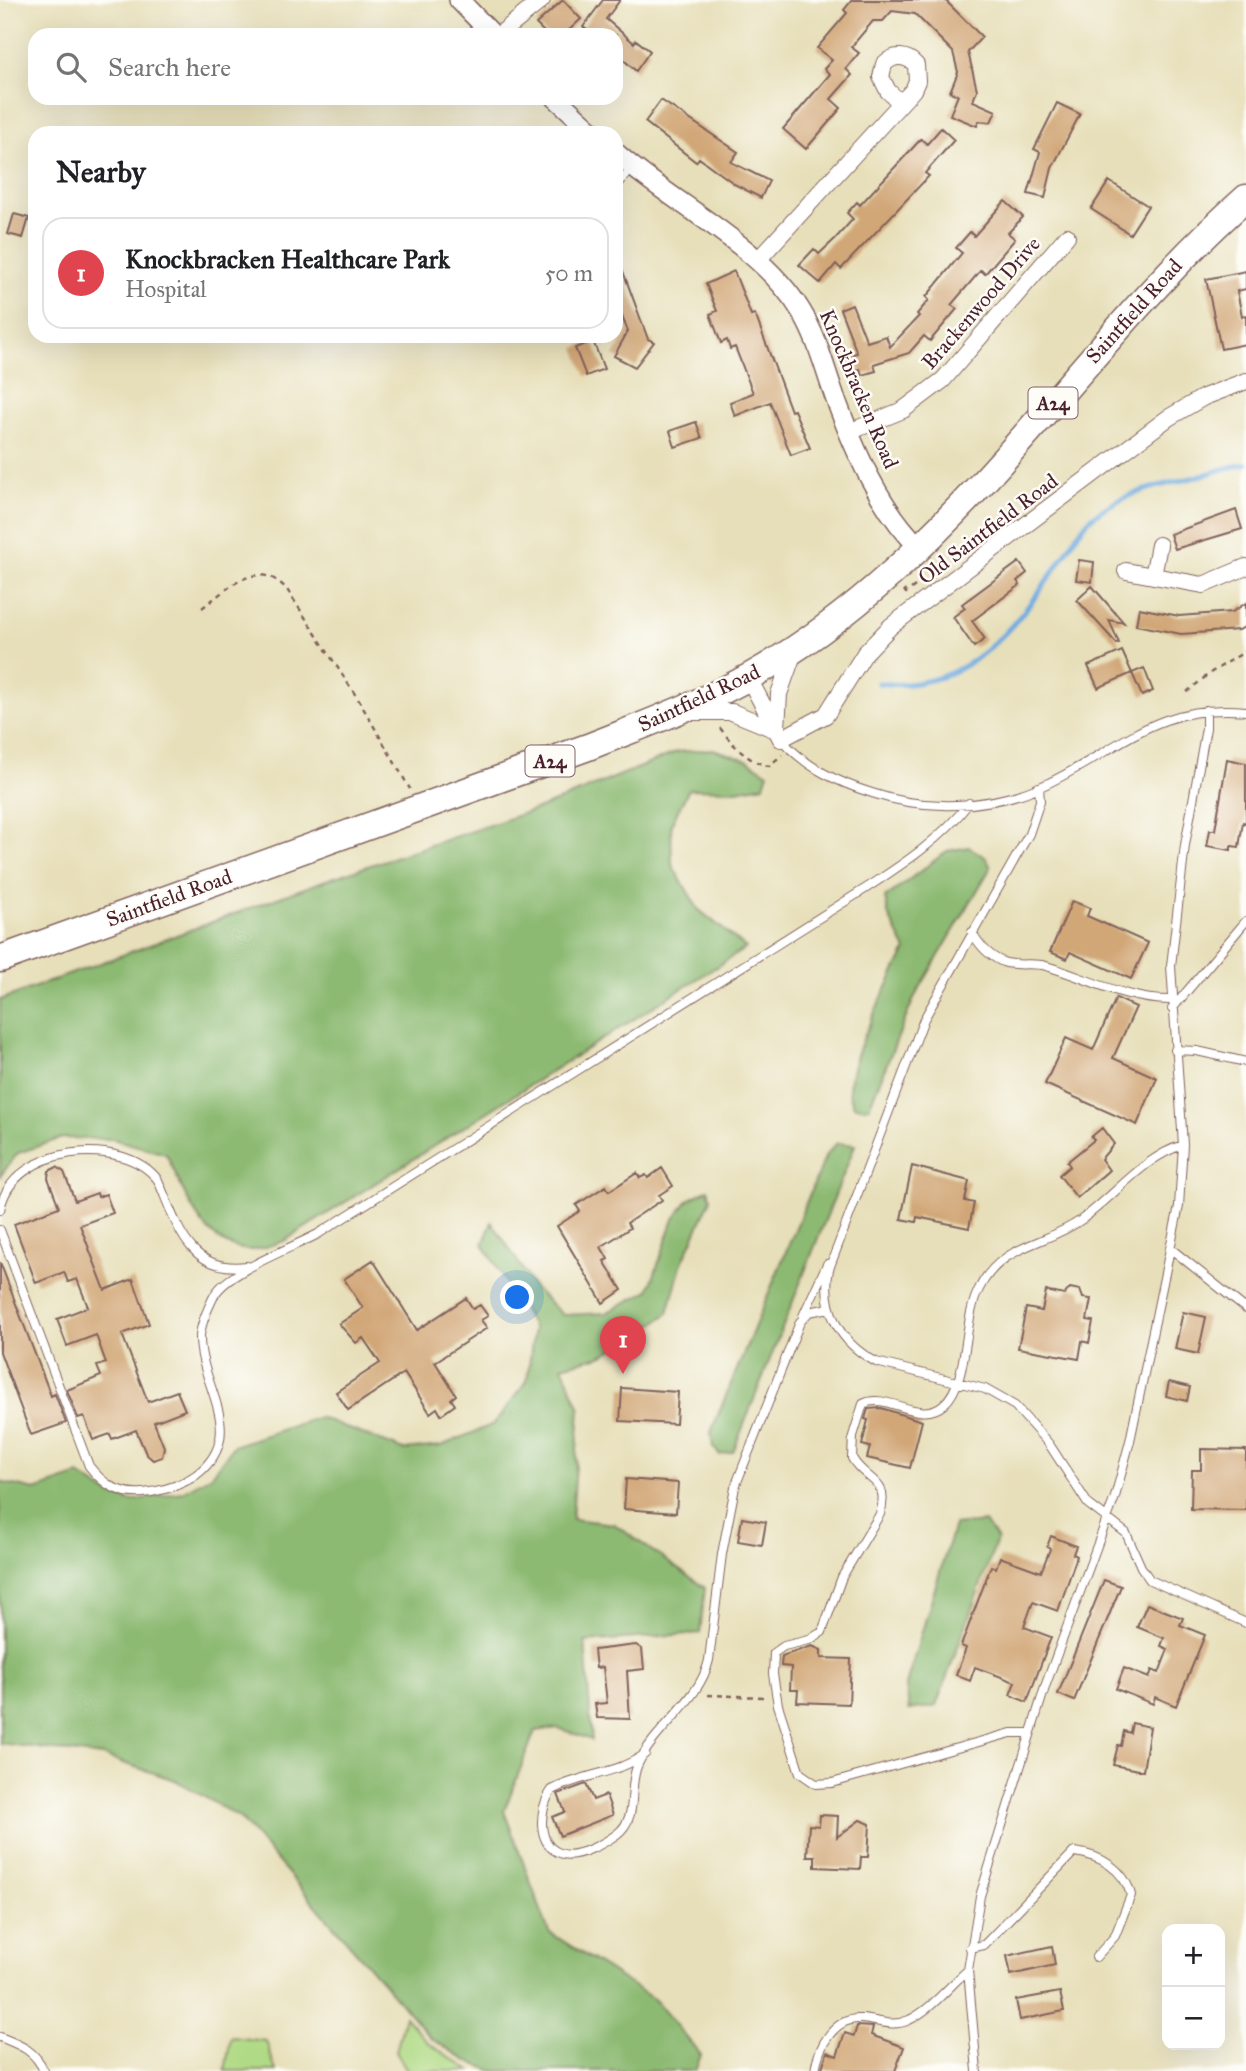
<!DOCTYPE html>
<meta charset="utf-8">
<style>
:root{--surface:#fff;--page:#f2f2f2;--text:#202124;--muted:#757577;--line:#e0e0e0;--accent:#d93025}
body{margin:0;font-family:"IM FELL Great Primer",serif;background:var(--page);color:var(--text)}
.controls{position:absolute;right:21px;bottom:21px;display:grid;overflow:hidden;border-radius:14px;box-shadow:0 7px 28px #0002}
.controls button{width:63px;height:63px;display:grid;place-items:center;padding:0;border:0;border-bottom:2px solid var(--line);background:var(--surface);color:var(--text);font:35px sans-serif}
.you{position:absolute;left:518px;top:1298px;width:24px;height:24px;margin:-18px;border:5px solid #fff;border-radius:50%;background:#1a73e8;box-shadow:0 0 0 10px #1a73e833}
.badge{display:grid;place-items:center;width:46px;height:46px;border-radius:50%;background:var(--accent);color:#fff;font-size:23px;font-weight:700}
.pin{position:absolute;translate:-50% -58px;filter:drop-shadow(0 2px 4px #0008)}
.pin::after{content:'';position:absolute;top:37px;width:24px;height:21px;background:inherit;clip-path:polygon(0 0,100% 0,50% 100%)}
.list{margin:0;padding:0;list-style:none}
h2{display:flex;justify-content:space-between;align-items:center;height:91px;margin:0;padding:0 28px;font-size:30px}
h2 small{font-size:23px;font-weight:400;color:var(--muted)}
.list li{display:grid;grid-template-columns:46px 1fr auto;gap:21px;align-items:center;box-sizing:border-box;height:112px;margin:0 14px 14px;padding:0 14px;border:2px solid var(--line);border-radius:21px}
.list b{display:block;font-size:26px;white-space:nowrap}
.list p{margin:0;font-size:23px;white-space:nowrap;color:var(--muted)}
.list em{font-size:23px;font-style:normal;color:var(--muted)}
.icon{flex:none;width:38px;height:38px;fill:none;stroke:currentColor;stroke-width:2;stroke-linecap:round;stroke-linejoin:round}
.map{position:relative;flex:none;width:1246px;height:2071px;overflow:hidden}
.search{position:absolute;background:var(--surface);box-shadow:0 7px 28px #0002;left:28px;top:28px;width:595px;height:77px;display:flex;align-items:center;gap:18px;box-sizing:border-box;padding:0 24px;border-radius:21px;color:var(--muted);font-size:26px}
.panel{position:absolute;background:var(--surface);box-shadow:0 7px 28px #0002;left:28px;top:126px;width:595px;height:217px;border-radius:21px}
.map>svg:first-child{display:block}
.green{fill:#b0da85;stroke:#7d7c58;stroke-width:2}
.forest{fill:#8cba72;stroke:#6b6c4e;stroke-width:2}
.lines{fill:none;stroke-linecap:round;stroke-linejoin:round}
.stream{stroke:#6fabe0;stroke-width:5}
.building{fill:#d2a778}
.service-casing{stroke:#81625d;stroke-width:10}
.minor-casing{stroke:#81625d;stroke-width:18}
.tertiary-casing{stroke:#81625d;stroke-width:22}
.trunk-casing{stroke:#81625d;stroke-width:29}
.path{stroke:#81625d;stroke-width:2.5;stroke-dasharray:5 5;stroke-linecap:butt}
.service{stroke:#fff;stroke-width:8}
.minor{stroke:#fff;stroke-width:16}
.tertiary{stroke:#fff;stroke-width:19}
.trunk{stroke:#fff;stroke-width:26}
.labels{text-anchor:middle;stroke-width:5;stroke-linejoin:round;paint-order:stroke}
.shield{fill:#fdfcf7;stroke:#806168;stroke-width:2}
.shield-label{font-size:19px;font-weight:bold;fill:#4a1f2b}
.street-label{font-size:21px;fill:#4a1f2b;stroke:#fdfcf7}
</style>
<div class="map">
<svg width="1246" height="2071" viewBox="0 0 1246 2071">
<rect width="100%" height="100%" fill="#fdfcf7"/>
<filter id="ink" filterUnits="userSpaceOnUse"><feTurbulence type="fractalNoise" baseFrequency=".0143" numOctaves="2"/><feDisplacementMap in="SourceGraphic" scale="14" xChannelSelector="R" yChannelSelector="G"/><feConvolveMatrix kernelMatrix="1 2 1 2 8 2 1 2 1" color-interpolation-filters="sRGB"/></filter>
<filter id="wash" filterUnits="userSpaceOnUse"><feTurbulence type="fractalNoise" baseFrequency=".00686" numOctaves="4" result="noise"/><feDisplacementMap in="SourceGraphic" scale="28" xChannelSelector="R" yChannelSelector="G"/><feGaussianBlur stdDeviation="1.57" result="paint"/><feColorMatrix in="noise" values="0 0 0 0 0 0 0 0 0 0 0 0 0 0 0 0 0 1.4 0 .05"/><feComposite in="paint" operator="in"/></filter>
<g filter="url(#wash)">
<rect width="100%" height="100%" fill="#e7dfb9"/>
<path class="green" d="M405,2016l23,27 43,28h-63l-12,-19z
M231,2037l35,4 10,30h-51z"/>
<path class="forest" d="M713,749l34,11 21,13 -4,12 -28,5 -47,-1 -18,35 1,41 26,44 48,39 -462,293c-10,3 -22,8 -32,9 -50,0 -67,-59 -86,-96l-53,-15 -51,-1 -44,15 -18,23v-176l329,-121 214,-72 134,-55z
M969,847l16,10 6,10 -77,131 -45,109 -15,-1c-2,-5 -5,-10 -5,-15 2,-38 39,-106 57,-141l-17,-33 -4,-19 62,-47z
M837,1143l18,2 -122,307 -13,3 -7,-8 -2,-15 115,-277z
M708,1189l3,10 -30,66 -13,48 -27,21 -40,22 -39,10 18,43 -8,110 42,5 91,64 -5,45 -115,9 7,98 -34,-12 -23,3 -31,80 45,121 106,68 46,55 -6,16h-202l-26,-10 -35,-22 -192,-221 -65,-38 -73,-24 -102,-13v-261l35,8 44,-15 30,19 22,7 51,-9 30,-17 21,-29 86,-29 85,33 37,-4 53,-22 33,-43 7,-53 -51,-84 9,-22 44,68 27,25 43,-2 43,-23 25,-71 14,-19z
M985,1522l12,18 -61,166 -27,4 -3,-25 48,-160z"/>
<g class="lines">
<path class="stream" d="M878,683c86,12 136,-54 180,-118 11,-16 22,-39 38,-51 31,-23 67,-29 104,-38 16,-4 29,-10 46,-12"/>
</g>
<g id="blocks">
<path class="building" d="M563,0l18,19 -17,16h-17l-11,-11z
M603,0h17l-14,19 28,24 2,-3 14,11 -14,20 -20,-18v-18h-22l-11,-8z
M852,0h93l37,37 -14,15 9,38 -4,11 23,10 -5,11 -12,-1 -2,5 -27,-11 8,-20 -8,-3 8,-20 -5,-20 -38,-38 -23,-3 -9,10h-10l-22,26 8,6 -13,16 6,6 -21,24 10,9 -35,41 -23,-20 47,-55 -6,-5 8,-9 -15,-12 30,-35 -3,-3z
M661,100l77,52 -7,10 38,19 -8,17 -25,-13 -37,-27 -3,4 -51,-40z
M1057,103l23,11 -28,54 -7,30 -17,-4 12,-42 -6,-3z
M941,128l13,12 -29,33 4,3 -88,93 -5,-5 -16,19 -21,-18 15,-16 5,5 16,-15 18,-20 -6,-6 10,-11 3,3 61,-66 6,5z
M1109,181l39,25 -18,28 -39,-25z
M1005,201l18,16 -15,16 7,6 -30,35 -4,-4 -30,35 6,4 -27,32 -6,-5 -15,17 -35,11 2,7 -14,4 -2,-6 -10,3 -5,-16 12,-3 -17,-44 12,-5 15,38 19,-6 4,11 29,-31 -2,-2 12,-14 -3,-3 36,-44 -6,-5 14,-16 4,4z
M14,214l15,4 -6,20 -15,-4z
M617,255l31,84 6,3 -19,25 -21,-11 14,-25 -12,-29z
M734,271l17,44 4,-1 36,97 3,-1 16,38 -19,7 -21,-53 -35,14 -5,-14 23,-9 -18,-46 -5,2 -3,-9 -6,3 -11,-29 7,-3 -11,-27z
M1246,271v18l-9,2 5,25 4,-1v29l-25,5 -15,-70z
M593,341l11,28 -18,7 -11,-28z
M696,422l6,16 -27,9 -5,-16z
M1236,510l6,19 -67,20 -5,-15z
M1079,560l15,2 -2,20 -16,-2z
M1019,562l8,11 -10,8 3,4 -48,36 13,18 -11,8 -21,-30 12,-9 -3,-4z
M1092,586l32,37 -15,-3 10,23 -2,1 -40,-44z
M1246,603v23l-7,4 -58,4 -45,-9 3,-17 40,8 53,-4z
M1122,651l10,22 -34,15 -10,-22z
M1144,668l9,23 -11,5 -10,-23z
M1227,759l19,4v60l-3,-1 -4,25 -8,-1v4l-24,-4 3,-16h5z
M1072,901l18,7 -3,8 61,27 -17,36 -61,-27 -3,7 -17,-7z
M1116,998l20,9 -23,51 44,20 -20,47 -92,-41 21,-46 27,12z
M1102,1128l12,16 -13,15 8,11 -32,28 -18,-23 11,-9 -3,-4 27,-22 -3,-3z
M912,1166l57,15 -4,20 9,2 -5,25 -52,-11 -1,5 -15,-3z
M57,1167l7,5 11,29 22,-8 1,4 8,-3 7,19 -33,12 25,65 28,-11 16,45 -27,10 26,68 29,-11 8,19 -31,12 10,25 -2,10 -9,3 -7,-6 -10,-24 -24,9 -2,-5 -17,6 -9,-24 -6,2 -11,-28 34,-14 -4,-10 9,-3 -10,-28 -29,11 -10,-27 31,-12 -11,-28 -9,3 -4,-10 -28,11 -22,-59 45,-17 -11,-29 1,-7z
M662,1168l11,18 -14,9 3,5 -35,23 3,5 -29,19 7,12 -4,2 18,29 -19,13 -46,-77 23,-15 -4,-6 30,-19 3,5 28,-18 3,5 6,-3 2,3z
M373,1260l44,70 49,-32 7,11 7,-4 8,11 -7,4 6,8 -52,34 21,33 -5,4 4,6 -14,10 -4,-7 -7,5 -26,-40 -56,37 -12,-18 44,-29 -17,-25 -7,5 -17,-19 24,-16 -19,-29z
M0,1262l51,134 4,-2 11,29 -35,12 -31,-83z
M1070,1288l10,2 3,8 8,1 -4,21 6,1 -4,22 -7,-2 -3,18 -61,-11 8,-40 16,3 4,-20 18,4z
M1183,1312l23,5 -8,37 -23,-5z
M1169,1382l21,5 -3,14 -21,-5z
M622,1388l56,4 -2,32 -56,-3z
M881,1408l41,13 -12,47 -43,-10 3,-11 -8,-2 6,-25 -3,-1 3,-10z
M1201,1449l45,1v60l-55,-1 1,-39h9z
M626,1479l52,4 -2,30 -52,-4z
M742,1518l24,4 -4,23 -24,-4z
M1051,1536l25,10 -3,8 4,2 -19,55 -25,-9 -9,25 27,10 -24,65 -17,-7 5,-13 -40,-15 -5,14 -14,-6 10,-27 -5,-2 30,-80 5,2 4,-11 41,15 9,-23 -3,-2z
M1104,1580l17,6 -47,115 -16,-7z
M1147,1604l36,14 -3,7 25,10 -29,71 -21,-9 -2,7 -37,-15 8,-21 25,10 3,-8 7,3 9,-24 -7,-3 3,-8 -27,-11z
M636,1645l6,4 2,20 -17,2 3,48 -33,-1 -2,-14 12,-1 -4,-36 -7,1 -2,-18z
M812,1646l9,4v8l30,1 -2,45 -52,-2 1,-12h-8l1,-23 -10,-1 1,-10z
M1132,1723l18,4 -7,44 -30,-6 5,-20 3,1 3,-15 6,2z
M586,1784l7,16 13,-5 7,20 -53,21 -8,-19 13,-5 -7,-18z
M820,1815l18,1 -1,21 23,-17 10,4 -2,33h-7l-1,12 -45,-2v-11h-8l2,-31 10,1z
M1052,1946l3,19 -44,10 -4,-19z
M1060,1992l4,19 -44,9 -4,-20z
M857,2026l16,1 -2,8 33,12 -9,24h-65l-8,-3 5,-16 10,4 8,-23 9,3z"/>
</g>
</g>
<g filter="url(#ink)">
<use href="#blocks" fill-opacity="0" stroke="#81625d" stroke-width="2"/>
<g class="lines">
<g class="service-casing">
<path id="service" d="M616,186l17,-18
M781,739c24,28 56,43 91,54 52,18 116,16 168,-6 77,-34 113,-85 206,-76
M1039,787l1,14 -11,33 -105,185 -95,250c-8,41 11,74 47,93l109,27 30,17 34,38 39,60 38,29 15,34 9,13 96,43
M972,932c7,13 17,24 31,30 14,5 29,0 43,4 42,12 81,35 126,34
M1172,1009l74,-88
M1175,1050l22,1 49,11
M0,1210c11,-65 123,-76 158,-30 19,44 30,94 89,86
M0,1230l89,236c14,18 30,29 54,27 20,-2 44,-9 59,-23 44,-40 -3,-86 -2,-134 1,-13 8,-28 14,-40 12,-24 78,-48 104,-62l550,-347c38,-25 73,-48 101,-84
M1170,1248l76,61
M803,1316l24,-52
M1030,1733h-19l-179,50 -16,1 -16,-11 -22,-68 -5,-31 1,-21 10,-7 25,-6 13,-8 20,-55 38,-63c11,-36 -15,-32 -28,-56l1,-22 10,-32c24,-13 57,22 81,0 26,-23 18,-83 35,-115 22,-45 65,-43 102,-69 34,-24 62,-63 102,-75
M645,1754c-27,20 -63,20 -93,36 -13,17 -17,57 11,64 15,4 42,-11 54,-20 23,-18 10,-47 21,-70 18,-38 62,-63 71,-104l13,-106 13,-67 65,-165 9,-10 20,-4
M970,1948l14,-3 90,-93c26,3 50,17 57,43l-16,41 -19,21
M0,2037c20,8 35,13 44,34
M815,2071c3,-24 19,-54 46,-52 18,1 30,9 48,1 23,-11 40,-34 59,-50
M977,2071l-9,-101 12,-74 66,-212 69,-187 15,-56 49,-235 4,-61 -12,-179 14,-121 21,-117v-18"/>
</g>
<g class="minor-casing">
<path id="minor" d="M499,35l43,-35
M757,261l156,-171 4,-9 -1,-16c-9,-10 -22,-11 -32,-1l-3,13 7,14 13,12
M849,432l54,-22 40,-30 124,-144
M1126,571l77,14 43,-18
M1153,576l6,-31
M748,677l33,62 45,-24 39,-62 26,-27 277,-208 36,-21 42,-16
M692,712h40l44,18
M777,728l2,-34 16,-45"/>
</g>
<g class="tertiary-casing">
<path id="tertiary" d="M459,0l34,35
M556,98l38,35
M616,153c57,51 145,92 185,158 17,28 24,59 35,89 19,51 44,109 83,147"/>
</g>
<g class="trunk-casing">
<path id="trunk" d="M0,959l588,-212c45,-18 92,-35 136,-57 61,-30 119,-73 169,-118 128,-115 224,-260 353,-374"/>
</g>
<path class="path" d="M904,590l2,3 9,-7
M202,608c17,-12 41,-38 65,-32 6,1 14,8 19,12l72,111 52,90
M1187,692l23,-19 36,-22
M720,728c14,18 26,33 49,38l13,-11
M708,1695l56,2"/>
<use href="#service" class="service"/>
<use href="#minor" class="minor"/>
<use href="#tertiary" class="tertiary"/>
<use href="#trunk" class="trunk"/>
</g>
</g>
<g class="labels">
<g class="shield">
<rect x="1028.5" y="387.5" width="49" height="31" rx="5"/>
<rect x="525.5" y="745.5" width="49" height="31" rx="5"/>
</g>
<g class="shield-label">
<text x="1053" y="410">A24</text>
<text x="550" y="768">A24</text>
</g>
<g class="street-label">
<text transform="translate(981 303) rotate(-49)" y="7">Brackenwood Drive</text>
<text transform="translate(1134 311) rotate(-48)" y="7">Saintfield Road</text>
<text transform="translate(859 389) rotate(67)" y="7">Knockbracken Road</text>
<text transform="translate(988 529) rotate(-37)" y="7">Old Saintfield Road</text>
<text transform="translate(699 698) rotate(-25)" y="7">Saintfield Road</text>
<text transform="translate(169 898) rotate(-20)" y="7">Saintfield Road</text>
</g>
</g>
</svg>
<div class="controls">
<button>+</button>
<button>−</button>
</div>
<div class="you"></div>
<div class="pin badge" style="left:623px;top:1374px;background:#e0444e">1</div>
<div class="search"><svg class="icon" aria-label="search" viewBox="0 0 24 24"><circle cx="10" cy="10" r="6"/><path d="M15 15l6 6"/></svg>Search here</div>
<section class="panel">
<h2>Nearby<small></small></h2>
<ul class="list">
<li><span class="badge" style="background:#e0444e">1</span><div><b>Knockbracken Healthcare Park</b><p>Hospital</p></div><em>50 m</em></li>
</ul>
</section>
</div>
